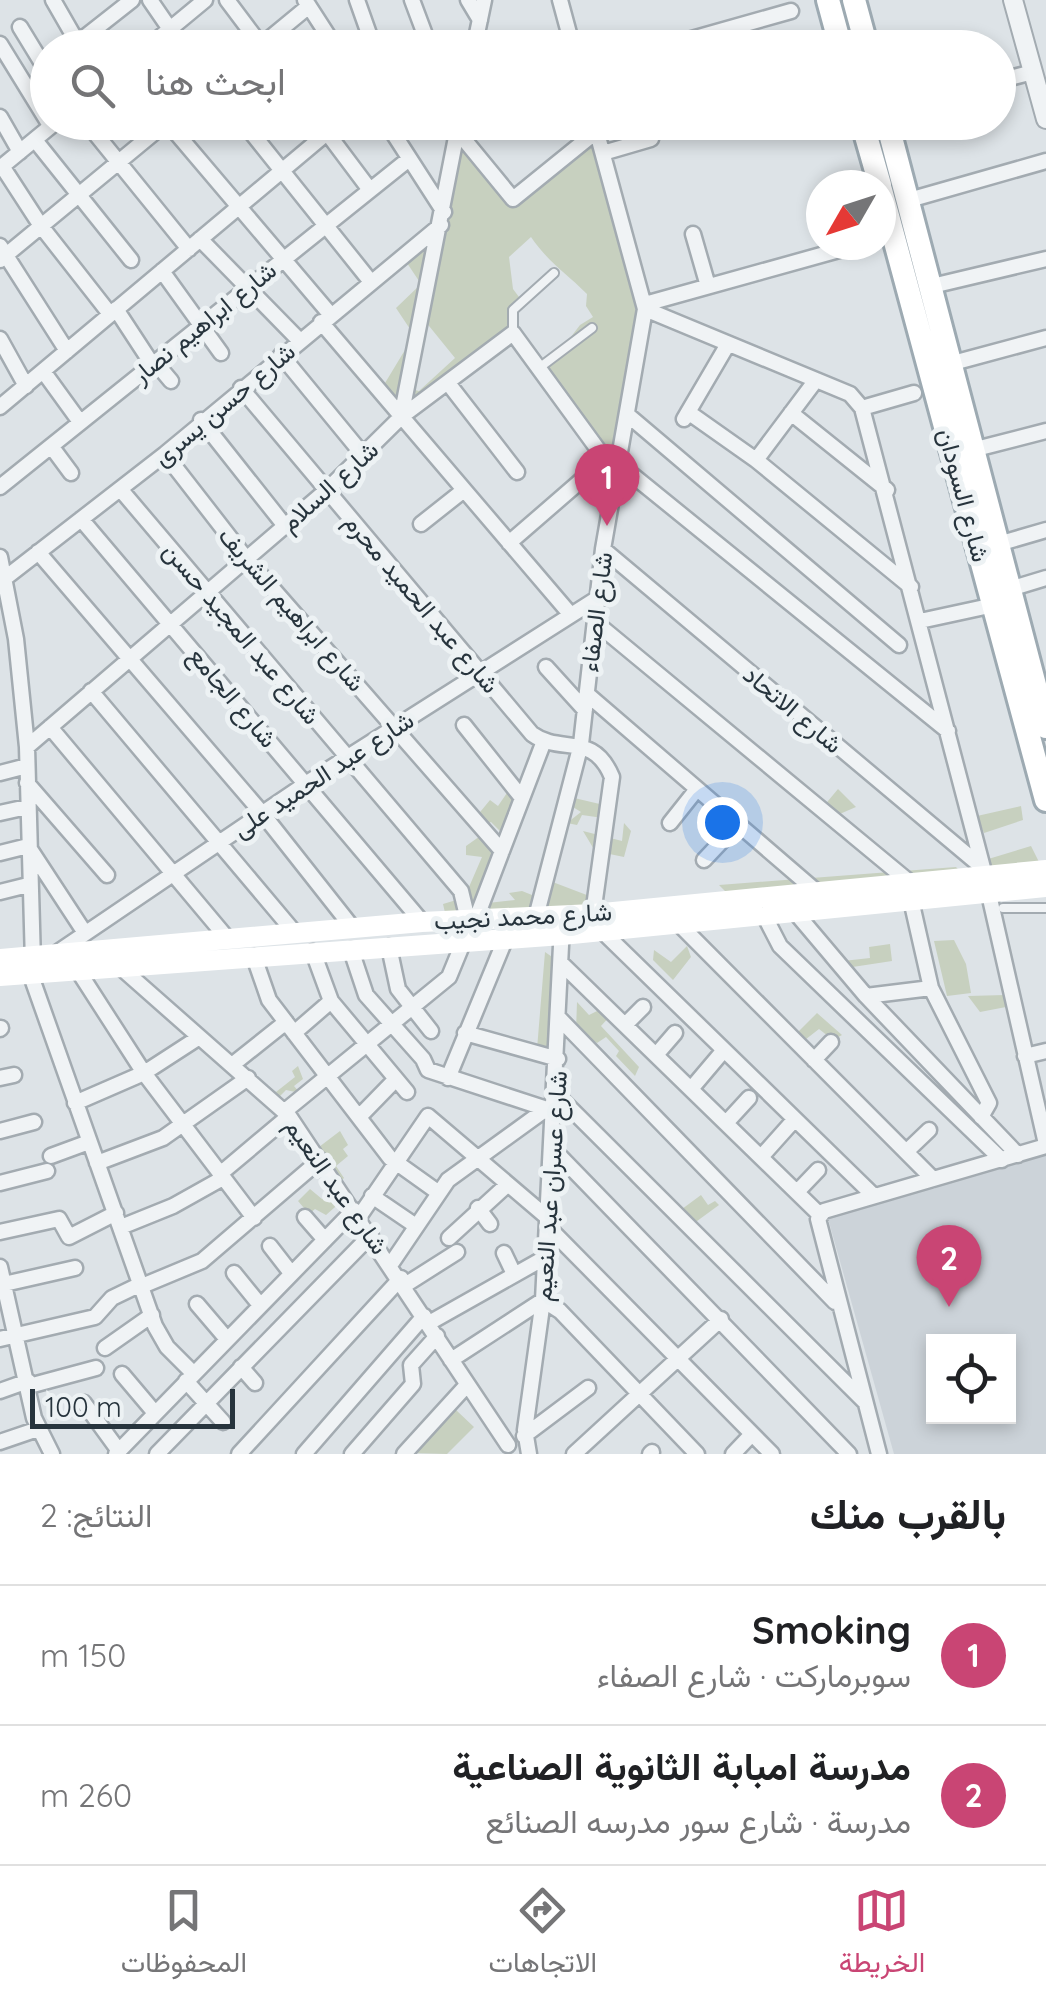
<!DOCTYPE html>
<html lang="ar">
<meta charset="utf-8">
<style>
:root{--surface:#fff;--page:#f2f2f2;--text:#202124;--muted:#757577;--line:#e0e0e0;--accent:#c94574}
body{margin:0;font-family:Quicksand,Vazirmatn,sans-serif;background:var(--page);color:var(--text);direction:rtl}
.controls{position:absolute;right:30px;bottom:30px;display:grid;overflow:hidden;border-radius:0px;box-shadow:0 5px 15px #0003}
.controls button{width:90px;height:90px;display:grid;place-items:center;padding:0;border:0;border-bottom:2px solid var(--line);background:var(--surface);color:var(--text);font:50px sans-serif}
.compass{position:absolute;left:806px;top:170px;width:90px;height:90px;border-radius:50%;background:var(--surface);box-shadow:0 5px 15px #0003;rotate:231deg}
.scale{position:absolute;left:30px;bottom:25px;width:205px;box-sizing:border-box;padding-left:10px;border:5px solid #27343d;border-top:0;font-size:28px;line-height:35px;white-space:nowrap;color:#27343d;-webkit-text-stroke:8px #edf2f4;paint-order:stroke}
.you{position:absolute;left:722px;top:822px;width:35px;height:35px;margin:-25px;border:8px solid #fff;border-radius:50%;background:#1a73e8;box-shadow:0 0 0 15px #1a73e833}
.badge{display:grid;place-items:center;width:65px;height:65px;border-radius:50%;background:var(--accent);color:#fff;font-size:32px;font-weight:700}
.pin{position:absolute;translate:-50% -82px;filter:drop-shadow(0 2px 5px #0008)}
.pin::after{content:'';position:absolute;top:52px;width:35px;height:30px;background:inherit;clip-path:polygon(0 0,100% 0,50% 100%)}
.list{margin:0;padding:0;list-style:none}
h2{display:flex;justify-content:space-between;align-items:center;height:130px;margin:0;padding:0 40px;font-size:42px}
h2 small{font-size:32px;font-weight:400;color:var(--muted)}
.list li{display:grid;grid-template-columns:65px 1fr auto;gap:30px;align-items:center;box-sizing:border-box;height:140px;padding:0 40px;border-top:2px solid var(--line)}
.list b{display:block;font-size:38px;white-space:nowrap}
.list p{margin:0;font-size:32px;white-space:nowrap;color:var(--muted)}
.list em{font-size:32px;font-style:normal;color:var(--muted)}
.icon{flex:none;width:55px;height:55px;fill:none;stroke:currentColor;stroke-width:2;stroke-linecap:round;stroke-linejoin:round}
.map{position:relative;flex:none;width:1046px;height:1454px;overflow:hidden;direction:ltr}
.search{position:absolute;background:var(--surface);box-shadow:0 5px 15px #0003;left:30px;right:30px;top:30px;height:110px;display:flex;align-items:center;gap:25px;box-sizing:border-box;padding:0 35px;border-radius:55px;color:var(--muted);font-size:38px}
.sheet{height:410px;background:var(--surface)}
nav{display:flex;justify-content:space-around;align-items:center;box-sizing:border-box;height:140px;border-top:2px solid var(--line);background:var(--surface);font-size:28px;color:var(--muted)}
nav a{display:grid;justify-items:center;gap:5px}
nav .on{color:var(--accent)}
.map>svg:first-child{display:block}
.built{fill:#ccd3d9;fill-rule:evenodd}
.green{fill:#c7d0bf}
.lines{fill:none;stroke-linecap:round;stroke-linejoin:round}
.service-casing{stroke:#a3abb1;stroke-width:12}
.minor-casing{stroke:#a3abb1;stroke-width:19}
.tertiary-casing{stroke:#a3abb1;stroke-width:22}
.primary-casing{stroke:#9daab2;stroke-width:28}
.service{stroke:#f0f3f5;stroke-width:8}
.minor{stroke:#f0f3f5;stroke-width:14}
.tertiary{stroke:#f0f3f5;stroke-width:18}
.secondary{stroke:#fff;stroke-width:20}
.primary{stroke:#fff;stroke-width:22}
.labels{text-anchor:middle;stroke-width:10;stroke-linejoin:round;paint-order:stroke}
.street-label{font-size:25px;fill:#27343d;stroke:#edf2f4}
</style>
<div class="map">
<svg width="1046" height="1454" viewBox="0 0 1046 1454">
<rect width="100%" height="100%" fill="#dde3e7"/>
<path class="built" d="M1046,1154v300h-152l-67,-239zM934,1342h74v74h-74z"/>
<path class="green" d="M598,136l47,168 -27,156 -23,-12 -47,-81 32,-42 13,-8 -7,-11 1,-12c-22,-22 -38,-31 -56,-57l-22,20 4,32 9,12 -11,13 2,13 -105,88 3,-26 8,2 36,-33 -30,-37 35,-179 52,60z
M437,232l-38,178 -17,-22 32,-53 -18,-27 25,-24 -16,-24z
M838,789l18,18 -21,9 -12,-9z
M509,790l8,10 -14,34 -12,-12 -8,4 -7,-9 14,-17 8,6z
M570,797l34,8 -1,13 -21,-3 -5,10 -10,-2 14,-11 -13,-8z
M1021,806l2,14 -39,13 -7,-17z
M624,823l7,8 -7,26 -29,-6 -12,-20 39,10z
M483,834l15,18 -24,63 -28,2 -3,-13 20,-6 -6,-16 12,5 13,-30 -16,-2v-9z
M1031,846l10,20 -54,8 -2,-14z
M956,867l10,11 -236,18 -11,-11z
M550,881l42,16 -2,13 -50,2z
M522,891l15,6 -3,16 -51,1 5,-11 27,-3 -6,-7z
M954,940l12,24 5,29 -24,3 -13,-55z
M890,944l2,17 -46,7 -3,-7 27,-3 -1,-11z
M687,946l4,11 -18,23 -20,-20 1,-10 17,12z
M545,952l13,9 -3,92 -18,-4z
M1005,995l1,12 -26,5 -12,-16z
M577,1002l12,13 14,-7 8,7 -10,11 38,41 -4,9 -19,-20 3,-5 -13,-14 -9,6 -21,-12z
M817,1013l25,22 -9,5 -14,-11 -18,14 -7,-7z
M298,1066l5,13 -9,7 6,7 -14,-3 -6,6 39,51 21,-16 8,14 -5,4 5,7 -12,10 8,12 -7,6 -88,-103 7,-4 20,15 19,-15 -3,-6z
M310,1189l12,10 14,-9 7,10 -17,15 -11,-6 -6,5 -11,-13z
M701,1195l7,10 7,-4 4,4 -26,19 -15,-12z
M456,1410l18,17 -27,27 -37,-1z"/>
<g class="lines">
<g class="service-casing">
<path id="service" d="M513,333v-23l41,-37
M539,368l53,-40
M1003,908h43"/>
</g>
<g class="minor-casing">
<path id="minor" d="M53,0l27,47
M150,0l33,48
M227,0l36,48
M305,0l31,48
M357,0l17,48
M412,0l18,48
M468,0l12,20
M560,0l13,48
M20,27l25,41
M0,44l48,78
M71,48l61,-48
M147,48l58,-48
M258,48l51,-42
M474,48l10,-48
M660,48l131,-37
M998,81l35,-9
M0,117l20,35
M86,122l103,127
M243,122l128,160
M319,122l51,68
M386,122l58,90
M458,132l55,67 84,-68
M35,140l96,120
M603,153l48,-14
M2,166l39,60 69,88
M0,168l56,-46
M909,200l137,-39
M693,234l15,52
M200,239l99,101
M0,246l67,105
M0,260l167,-138 163,192
M162,271l59,82
M932,286l114,-27
M645,304l212,-59
M116,309l36,55
M645,309l205,85 12,14 121,460 63,276
M321,322l250,293
M0,339l26,47
M281,355l83,101
M155,362l16,19
M953,363l93,-25
M43,371l37,51
M448,383l69,89
M241,388l291,346c29,21 61,-3 80,43l-19,137
M0,407l340,-285
M862,408l52,-15
M688,412l68,48 155,127
M791,413l96,77
M629,416l270,229
M401,417l112,-84 89,122 18,10 328,266
M684,419l44,-75
M201,420l84,106
M51,446l20,27
M972,450l74,-19
M165,454l80,103 257,294
M756,460l60,-80
M0,487l409,-328
M121,490l340,401 7,29
M81,519l341,403
M421,524l43,-34
M509,543l98,-85
M998,544l48,-14
M603,549l380,319
M38,552l224,261 90,114
M0,557l16,82 11,108 6,215
M4,579l161,-125 276,-229
M1010,589l36,-11
M920,621l74,-16
M595,622l318,263
M546,667l39,43
M91,691l204,242
M587,694l230,198
M464,725l58,73
M50,727l177,211
M27,747l301,-258 73,-72 58,-295
M0,773l27,-7
M27,783l80,92
M0,813l27,-6
M670,823l27,-34
M0,853l28,-7 57,87
M704,860l34,-36
M0,892l28,-7
M911,900l20,88 58,115 -8,14
M795,912l71,84 152,159
M764,915l16,31 222,214
M536,917l45,-173 22,-195 42,-240 -51,-187
M476,919l68,-178
M678,923l255,256
M602,931l272,265
M389,947l9,42 33,42
M351,950l15,45 57,64 5,11 128,42
M58,952l249,-169 291,-185
M313,952l18,49 76,91
M254,957l15,43 121,158 49,35
M561,963l259,252
M119,966l170,150 219,329
M77,969l67,104 110,145
M30,973l125,353 12,21 26,26
M866,996l65,-8
M559,1018l276,284
M625,1025l18,-18
M0,1029l1,-1
M294,1033l37,-32
M465,1033l93,26
M656,1055l19,-22
M1025,1056l21,-5
M814,1060l17,-18
M232,1065l54,-43
M0,1078l14,-3
M448,1078l57,-138
M691,1089l33,-39
M557,1095l308,307
M75,1103l69,-30 54,-35
M285,1111l164,-134 14,-34
M359,1117l37,-38
M726,1123l23,-25
M0,1131l34,-9
M554,1150l295,304
M906,1152l23,-22
M51,1156l38,-14
M761,1157l34,-38
M97,1163l66,-25 85,-60
M220,1174l69,-58
M0,1183l47,-12
M797,1192l21,-22
M372,1196l44,30
M478,1208l12,16
M305,1217l20,23
M359,1217l69,-101 121,103
M121,1227l52,-21 50,-28
M548,1227l224,227
M0,1232l59,-13 10,18 47,-24
M449,1238l59,-54
M270,1246l21,27
M504,1253l10,21
M391,1264l57,-84 98,-71
M0,1267l34,151 18,36
M234,1273l26,32
M0,1285l75,-17
M405,1285l52,-33
M142,1286l60,-25 118,-101
M197,1304l29,34
M429,1323l117,-66
M0,1339l95,-22 17,-19 29,-14
M105,1348l47,-33
M451,1360l92,-60 17,11 137,143
M241,1367l14,16
M122,1374l33,39
M186,1381l37,41
M29,1386l67,-18
M0,1391l28,-10
M84,1403l35,48
M524,1436l64,-48
M0,1442l38,-13
M116,1454l238,-244
M157,1454l214,-219
M239,1454l162,-176
M304,1454l120,-138
M352,1454l61,-70 -2,-19 26,-29
M404,1454l62,-68
M529,1454l-4,-24 18,-130 19,-374
M574,1454l147,-135
M650,1454l2,-2
M733,1454l19,-20
M879,1454l-61,-235 6,-8 222,-65"/>
</g>
<g class="tertiary-casing">
<path id="tertiary" d="M1013,0l33,119"/>
</g>
<g class="primary-casing">
<path id="primary" d="M828,0l13,48
M854,0l13,48
M862,122l18,63
M887,122l159,605
M881,190l165,610"/>
</g>
<use href="#service" class="service"/>
<use href="#minor" class="minor"/>
<use href="#tertiary" class="tertiary"/>
<path class="secondary" d="M0,959l422,-37 171,-8 453,-44
M0,976l562,-41 484,-48"/>
<use href="#primary" class="primary"/>
</g>
<g class="labels">
<g class="street-label">
<text transform="translate(204 322) rotate(-39)" y="9">شارع ابراهيم نصار</text>
<text transform="translate(224 404) rotate(-40)" y="9">شارع حسن يسرى</text>
<text transform="translate(329 486) rotate(-42)" y="9">شارع السلام</text>
<text transform="translate(964 495) rotate(75)" y="9">شارع السودان</text>
<text transform="translate(422 603) rotate(50)" y="9">شارع عبد الحميد محرم</text>
<text transform="translate(292 609) rotate(49)" y="9">شارع ابراهيم الشريف</text>
<text transform="translate(596 612) rotate(-83)" y="9">شارع الصفاء</text>
<text transform="translate(242 633) rotate(50)" y="9">شارع عبد المجيد حسن</text>
<text transform="translate(233 697) rotate(50)" y="9">شارع الجامع</text>
<text transform="translate(793 709) rotate(40)" y="9">شارع الاتحاد</text>
<text transform="translate(323 774) rotate(-33)" y="9">شارع عبد الحميد على</text>
<text transform="translate(523 916) rotate(-3)" y="9">شارع محمد نجيب</text>
<text transform="translate(337 1186) rotate(55)" y="9">شارع عبد النعيم</text>
<text transform="translate(550 1186) rotate(-86)" y="9">شارع عسران عبد النعيم</text>
</g>
</g>
</svg>
<div class="controls">
<button><svg class="icon" aria-label="locate" viewBox="0 0 24 24"><circle cx="12" cy="12" r="6"/><path d="M12 2v4M12 18v4M2 12h4M18 12h4"/></svg></button>
</div>
<svg class="compass" viewBox="-18 -18 36 36"><path d="M0-13l5 13h-10z" fill="#e53935"/><path d="M0 13l5-13h-10z" fill="#757577"/></svg>
<div class="scale">100 m</div>
<div class="you"></div>
<div class="pin badge" style="left:607px;top:526px">1</div>
<div class="pin badge" style="left:949px;top:1307px">2</div>
<div class="search"><svg class="icon" aria-label="search" viewBox="0 0 24 24"><circle cx="10" cy="10" r="6"/><path d="M15 15l6 6"/></svg>ابحث هنا</div>
</div>
<section class="sheet">
<h2>بالقرب منك<small>النتائج: 2</small></h2>
<ul class="list">
<li><span class="badge">1</span><div><b>Smoking</b><p>سوبرماركت · شارع الصفاء</p></div><em>150 m</em></li>
<li><span class="badge">2</span><div><b>مدرسة امبابة الثانوية الصناعية</b><p>مدرسة · شارع سور مدرسه الصنائع</p></div><em>260 m</em></li>
</ul>
</section>
<nav>
<a class="on"><svg class="icon" aria-label="map" viewBox="0 0 24 24"><path d="M3 6l6-2 6 2 6-2v14l-6 2-6-2-6 2zM9 4v14M15 6v14"/></svg>الخريطة</a>
<a><svg class="icon" aria-label="directions" viewBox="0 0 24 24"><path d="M12 3l9 9-9 9-9-9zM9 14v-3h6M13 9l2 2-2 2"/></svg>الاتجاهات</a>
<a><svg class="icon" aria-label="saved" viewBox="0 0 24 24"><path d="M7 4h10v16l-5-4-5 4z"/></svg>المحفوظات</a>
</nav>
